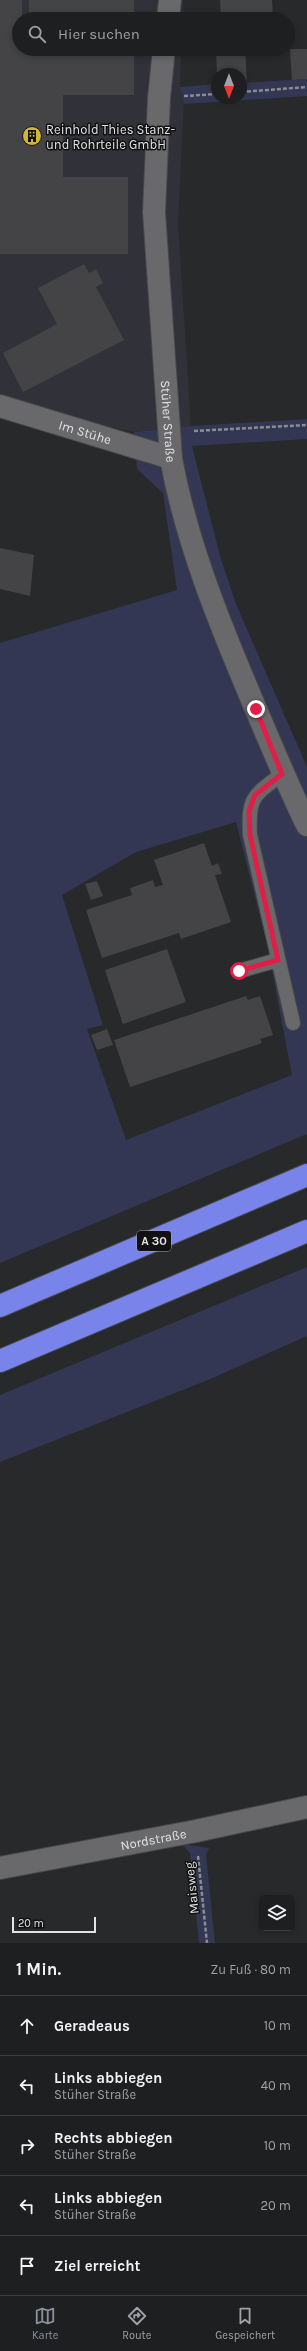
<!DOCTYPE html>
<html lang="de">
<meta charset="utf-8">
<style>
:root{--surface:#1e1f20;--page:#262729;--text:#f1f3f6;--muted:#a1a2a5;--line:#3c3d3e;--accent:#8c9099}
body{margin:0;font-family:Karla,sans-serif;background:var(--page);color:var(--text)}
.controls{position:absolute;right:12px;bottom:12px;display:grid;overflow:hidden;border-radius:6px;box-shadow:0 2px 6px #0003}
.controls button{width:36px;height:36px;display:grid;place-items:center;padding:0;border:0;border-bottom:1px solid var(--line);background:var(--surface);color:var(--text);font:20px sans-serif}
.compass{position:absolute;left:211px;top:68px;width:36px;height:36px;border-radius:50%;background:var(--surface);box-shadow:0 2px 6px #0003;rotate:180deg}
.scale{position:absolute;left:12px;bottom:10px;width:84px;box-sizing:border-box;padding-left:4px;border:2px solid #e3e3e5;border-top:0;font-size:11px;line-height:14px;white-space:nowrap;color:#e3e3e5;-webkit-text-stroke:3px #111112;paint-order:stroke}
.stop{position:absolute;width:12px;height:12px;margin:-9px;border:3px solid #e11d48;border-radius:50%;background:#fff}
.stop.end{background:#e11d48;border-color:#fff;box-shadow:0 1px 4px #0008}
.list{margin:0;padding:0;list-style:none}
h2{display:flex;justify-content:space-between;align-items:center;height:52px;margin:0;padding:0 16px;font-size:17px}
h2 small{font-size:13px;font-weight:400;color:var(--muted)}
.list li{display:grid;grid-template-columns:26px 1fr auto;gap:12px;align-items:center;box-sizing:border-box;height:60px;padding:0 16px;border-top:1px solid var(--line)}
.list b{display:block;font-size:15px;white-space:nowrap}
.list p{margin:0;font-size:13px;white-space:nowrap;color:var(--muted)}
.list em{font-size:13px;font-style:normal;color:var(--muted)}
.icon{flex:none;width:22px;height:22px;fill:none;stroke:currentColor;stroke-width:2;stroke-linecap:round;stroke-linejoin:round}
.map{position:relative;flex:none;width:307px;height:1943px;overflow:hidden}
.search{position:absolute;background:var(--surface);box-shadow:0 2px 6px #0003;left:12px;right:12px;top:12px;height:44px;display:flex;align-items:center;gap:10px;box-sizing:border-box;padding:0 14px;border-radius:22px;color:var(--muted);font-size:15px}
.sheet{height:352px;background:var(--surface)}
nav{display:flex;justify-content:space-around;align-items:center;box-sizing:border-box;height:56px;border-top:1px solid var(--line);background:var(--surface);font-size:11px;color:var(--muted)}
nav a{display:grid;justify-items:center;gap:2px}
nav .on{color:var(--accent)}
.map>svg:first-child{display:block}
.built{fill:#303139}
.green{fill:#333753;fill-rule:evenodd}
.building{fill:#444447}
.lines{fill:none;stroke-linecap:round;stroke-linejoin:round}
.service-casing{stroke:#48484a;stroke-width:16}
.minor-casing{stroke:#48484a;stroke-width:24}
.motorway-casing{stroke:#48484a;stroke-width:24}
.path{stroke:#8d8d8f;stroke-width:2.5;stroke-dasharray:4 2;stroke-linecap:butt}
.service{stroke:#69696c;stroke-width:14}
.minor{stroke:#69696c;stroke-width:22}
.motorway{stroke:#7984eb;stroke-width:22}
.route{stroke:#e11d48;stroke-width:5}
.labels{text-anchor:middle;stroke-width:3;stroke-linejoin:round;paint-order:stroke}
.shield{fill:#111112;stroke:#a4a4a6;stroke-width:1}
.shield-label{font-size:12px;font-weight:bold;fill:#e3e3e5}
.poi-label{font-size:13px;fill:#e3e3e5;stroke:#111112;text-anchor:start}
.street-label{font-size:13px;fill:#e3e3e5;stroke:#111112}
</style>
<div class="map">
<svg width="307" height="1943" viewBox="0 0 307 1943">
<rect width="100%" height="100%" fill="#28292b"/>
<path class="built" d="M0,0h183v19h-164v30h162l-1,38 4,17 -6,118 13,204 -57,6 -87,-19 -47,-16z"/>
<path class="green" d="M307,79v17l-123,8 -4,-17 37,-3v14h24v-15z
M307,419v20l-115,7 28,110 16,48 71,163v367l-307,129v-620l177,-53 -14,-97 -26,-24 -3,-37 57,-6zM236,822l31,122 25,131 -166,65 -39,-111 16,-4 -41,-130 74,-43z
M307,1267v69l-99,44 -208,82v-67z
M182,1844l27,4 -3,7 9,88h-16l-9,-90z"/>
<path class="building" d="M0,0h22v19h-3v30h115v46h-71v82h65v77h-128z
M29,0h105v19h-105z
M220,0h52l1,19h-52z
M216,49h29l2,33 -6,1v-9h-24z
M290,49h17v30l-15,1z
M84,264l5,9 7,-4 7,14 -7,4 28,53 -101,52 -20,-39 54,-29 -19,-36z
M0,548l34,7 -4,41 -30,-7z
M204,843l8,23 6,-3 4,11 -7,1 16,47 -50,17 -2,-6 -77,25 -16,-48 46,-15 -2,-7 23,-8 2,7 8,-2 -9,-25z
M97,881l6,15 -12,4 -6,-16z
M167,949l19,53 -63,22 -18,-54z
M246,996l2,4 12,-4 13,39 -13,4 2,4 -132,44 -16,-47z
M107,1029l6,16 -16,5 -6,-15z"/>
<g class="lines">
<g class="service-casing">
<path id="service" d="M282,774c-29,22 -34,23 -32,61l43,188
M239,971l39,-11"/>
</g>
<g class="minor-casing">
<g id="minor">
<path d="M168,19l2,-19"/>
<path id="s1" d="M164,49l-5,49 -5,114 17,246c15,83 48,164 81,242 18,42 35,84 55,125"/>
<path id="s2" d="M0,406l171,52"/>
<path id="s3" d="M0,1868l196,-37 111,-24"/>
</g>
</g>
<g class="motorway-casing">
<path id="motorway" d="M0,1306l307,-131
M0,1361l307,-130"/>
</g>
<path class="path" d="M241,92l66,-5
M184,96l33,-2
M194,431l113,-6
M198,1856l9,87"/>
<use href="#service" class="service"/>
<use href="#minor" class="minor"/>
<use href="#motorway" class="motorway"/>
</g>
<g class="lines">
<path class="route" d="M239,971l39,-11 -28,-125 -1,-24 6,-16 27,-21 -26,-65"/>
</g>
<defs>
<g id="building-disc" transform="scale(1)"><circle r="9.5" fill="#d2b736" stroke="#111112"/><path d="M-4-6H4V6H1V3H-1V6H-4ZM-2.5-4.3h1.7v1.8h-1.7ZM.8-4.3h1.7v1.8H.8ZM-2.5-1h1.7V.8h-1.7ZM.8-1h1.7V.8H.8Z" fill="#111"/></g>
</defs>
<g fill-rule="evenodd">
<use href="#building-disc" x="32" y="136"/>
</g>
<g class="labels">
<rect class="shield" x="137" y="1231" width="34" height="20" rx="3"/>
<g class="shield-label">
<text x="154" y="1245">A 30</text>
</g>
<g class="poi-label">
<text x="46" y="134">Reinhold Thies Stanz-<tspan x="46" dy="15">und Rohrteile GmbH</tspan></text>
</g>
<g class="street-label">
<text dy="5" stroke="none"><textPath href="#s1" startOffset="373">Stüher Straße</textPath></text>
<text dy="5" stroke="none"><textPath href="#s2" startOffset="89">Im Stühe</textPath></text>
<text dy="5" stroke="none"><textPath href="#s3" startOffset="156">Nordstraße</textPath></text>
<text transform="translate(191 1888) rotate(-96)" y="5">Maisweg</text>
</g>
</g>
</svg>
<div class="controls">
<button><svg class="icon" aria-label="layers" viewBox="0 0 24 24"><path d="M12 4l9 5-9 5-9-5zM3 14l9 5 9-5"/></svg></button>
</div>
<svg class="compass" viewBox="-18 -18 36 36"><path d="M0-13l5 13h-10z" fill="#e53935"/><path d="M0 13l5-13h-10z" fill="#a1a2a5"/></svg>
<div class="scale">20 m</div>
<div class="stop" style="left:239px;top:971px"></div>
<div class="stop end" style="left:256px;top:709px"></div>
<div class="search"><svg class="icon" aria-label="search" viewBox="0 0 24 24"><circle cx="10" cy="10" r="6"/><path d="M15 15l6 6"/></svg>Hier suchen</div>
</div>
<section class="sheet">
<h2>1 Min.<small>Zu Fuß · 80 m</small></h2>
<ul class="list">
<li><svg class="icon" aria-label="ahead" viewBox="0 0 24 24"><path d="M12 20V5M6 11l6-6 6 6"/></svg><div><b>Geradeaus</b></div><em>10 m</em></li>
<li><svg class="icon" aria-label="left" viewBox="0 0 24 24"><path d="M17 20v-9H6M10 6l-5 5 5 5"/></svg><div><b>Links abbiegen</b><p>Stüher Straße</p></div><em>40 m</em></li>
<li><svg class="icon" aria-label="right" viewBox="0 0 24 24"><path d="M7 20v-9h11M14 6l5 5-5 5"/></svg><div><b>Rechts abbiegen</b><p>Stüher Straße</p></div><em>10 m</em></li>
<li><svg class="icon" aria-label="left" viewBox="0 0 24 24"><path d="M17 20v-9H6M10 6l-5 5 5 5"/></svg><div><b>Links abbiegen</b><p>Stüher Straße</p></div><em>20 m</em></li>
<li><svg class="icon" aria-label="arrive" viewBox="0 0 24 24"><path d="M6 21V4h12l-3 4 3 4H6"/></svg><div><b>Ziel erreicht</b></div></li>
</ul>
</section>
<nav>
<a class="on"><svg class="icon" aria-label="map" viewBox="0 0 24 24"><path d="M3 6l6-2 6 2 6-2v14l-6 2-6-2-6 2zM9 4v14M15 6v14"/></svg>Karte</a>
<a><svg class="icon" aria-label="directions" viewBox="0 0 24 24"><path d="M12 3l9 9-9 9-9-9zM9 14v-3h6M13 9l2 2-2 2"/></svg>Route</a>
<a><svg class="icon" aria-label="saved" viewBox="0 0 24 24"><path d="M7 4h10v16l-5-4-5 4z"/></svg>Gespeichert</a>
</nav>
